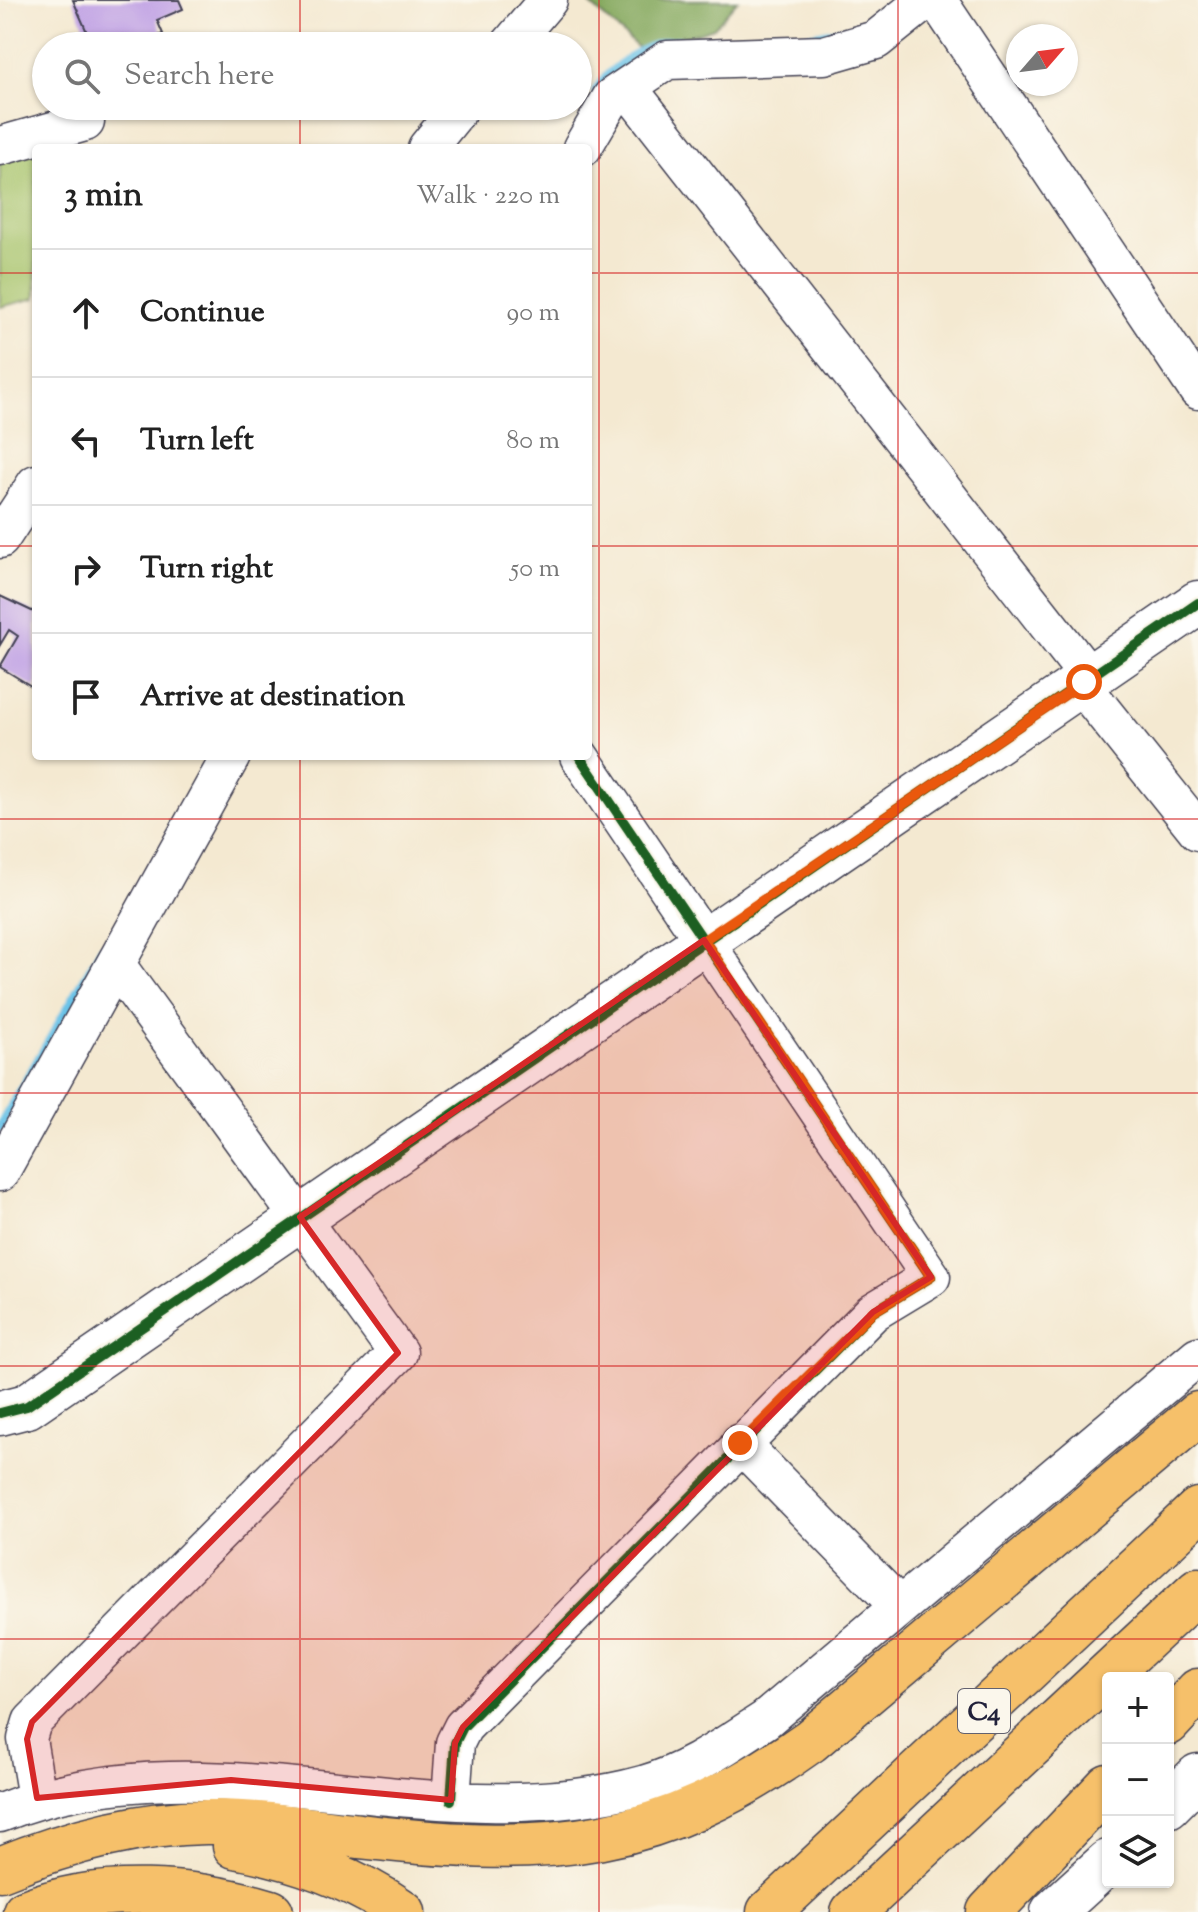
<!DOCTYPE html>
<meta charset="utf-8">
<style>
:root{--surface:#fff;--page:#f6f6f6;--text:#222;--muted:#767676;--line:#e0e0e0}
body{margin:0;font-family:"Sorts Mill Goudy",serif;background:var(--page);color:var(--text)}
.controls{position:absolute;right:24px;bottom:24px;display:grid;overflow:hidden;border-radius:8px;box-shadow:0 2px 6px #0004}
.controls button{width:72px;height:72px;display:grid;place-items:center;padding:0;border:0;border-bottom:2px solid var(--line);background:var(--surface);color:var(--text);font:40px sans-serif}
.compass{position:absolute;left:1006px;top:24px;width:72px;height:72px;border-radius:50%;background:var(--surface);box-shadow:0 2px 6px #0004;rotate:62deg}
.stop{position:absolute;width:24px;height:24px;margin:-18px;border:6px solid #ea580c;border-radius:50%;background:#fff}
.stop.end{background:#ea580c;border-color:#fff;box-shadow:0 2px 8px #0008}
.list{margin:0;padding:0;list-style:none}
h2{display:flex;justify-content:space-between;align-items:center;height:104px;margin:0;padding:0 32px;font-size:34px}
h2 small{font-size:26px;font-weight:400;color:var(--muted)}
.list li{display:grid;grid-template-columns:52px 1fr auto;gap:24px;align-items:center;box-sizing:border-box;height:128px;padding:0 32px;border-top:2px solid var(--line)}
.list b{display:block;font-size:30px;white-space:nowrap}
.list em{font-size:26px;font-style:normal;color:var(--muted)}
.icon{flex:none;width:44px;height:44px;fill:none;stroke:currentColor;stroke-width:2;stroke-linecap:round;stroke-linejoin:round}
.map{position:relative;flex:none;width:1198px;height:1912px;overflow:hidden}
.search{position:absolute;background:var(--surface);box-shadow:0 2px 6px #0004;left:32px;top:32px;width:560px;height:88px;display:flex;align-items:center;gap:20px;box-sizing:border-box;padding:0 28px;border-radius:44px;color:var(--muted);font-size:30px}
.panel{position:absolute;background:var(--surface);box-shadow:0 2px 6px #0004;left:32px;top:144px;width:560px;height:616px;border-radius:8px}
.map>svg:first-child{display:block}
.green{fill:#a5c269;stroke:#647252;stroke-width:2}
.forest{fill:#84a85d;stroke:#53654c;stroke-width:2}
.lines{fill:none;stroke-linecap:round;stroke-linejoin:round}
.stream{stroke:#6bc3e8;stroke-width:10}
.building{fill:#bc9be4}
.minor-casing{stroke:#424052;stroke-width:41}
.tertiary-casing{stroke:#424052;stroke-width:47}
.motorway-casing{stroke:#424052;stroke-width:47}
.minor{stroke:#fff;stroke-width:38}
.tertiary{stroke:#fff;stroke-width:44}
.motorway{stroke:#f6c06b;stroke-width:44}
.cycleway-casing{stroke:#fbf7ec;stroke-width:15}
.cycleway{stroke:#1b5e20;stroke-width:10}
.route{stroke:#ea580c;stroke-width:10}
.marked{fill:#d62828;fill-opacity:0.2;stroke:#d62828;stroke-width:6;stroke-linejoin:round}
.grid{fill:none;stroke:#d62828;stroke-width:2;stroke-opacity:0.55}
.labels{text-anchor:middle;stroke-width:7;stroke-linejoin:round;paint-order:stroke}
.shield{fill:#fbf7ec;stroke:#636270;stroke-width:2}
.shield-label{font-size:26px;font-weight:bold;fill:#22223b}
</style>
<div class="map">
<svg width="1198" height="1912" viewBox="0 0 1198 1912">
<rect width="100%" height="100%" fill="#fbf7ec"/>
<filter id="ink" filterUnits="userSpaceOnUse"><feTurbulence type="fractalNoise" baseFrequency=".0125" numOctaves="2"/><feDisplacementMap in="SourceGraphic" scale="16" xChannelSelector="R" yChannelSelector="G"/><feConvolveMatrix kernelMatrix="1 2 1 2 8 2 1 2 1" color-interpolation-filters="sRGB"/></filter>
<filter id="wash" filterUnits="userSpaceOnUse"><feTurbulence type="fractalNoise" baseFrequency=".006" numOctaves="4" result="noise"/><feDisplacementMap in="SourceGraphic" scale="32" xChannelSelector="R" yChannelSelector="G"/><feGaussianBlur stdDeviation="1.8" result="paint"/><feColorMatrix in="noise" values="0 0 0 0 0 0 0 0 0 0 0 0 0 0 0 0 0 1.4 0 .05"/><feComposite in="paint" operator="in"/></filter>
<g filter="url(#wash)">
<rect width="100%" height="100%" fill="#f4e9d1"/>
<path class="green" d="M36,150v148l-36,9v-146z"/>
<path class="forest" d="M585,0h153l-24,28 -72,23z"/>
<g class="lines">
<path class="stream" d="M806,38l35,-7
M596,91c15,-25 53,-49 82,-50
M0,1127l103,-179"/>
</g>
<g id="blocks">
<path class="building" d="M73,0h106l4,9 -26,11 6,14 -28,12h-8l-5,-11 -29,11z
M0,596l36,17v76l-36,-22 18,-31 -9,-6 -9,15z"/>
</g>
</g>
<g filter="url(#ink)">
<use href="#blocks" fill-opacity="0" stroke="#424052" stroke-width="2"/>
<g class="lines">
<g class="minor-casing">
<path id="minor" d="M937,0l261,390
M509,46l39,-46
M627,87l451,576 13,34 107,134
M0,146l85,-24
M427,148l34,-42
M582,148l30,-51 55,-37 157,-5 52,-15 50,-40
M0,539l36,-55
M0,1172l231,-416
M740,1443l159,163
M37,1798l-10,-59 5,-17 366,-369 -282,-388
M451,1800l4,-57 8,-16 410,-415 58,-35 -352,-521
M0,1813c207,-84 433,30 643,-28 46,-13 83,-40 122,-65l433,-364"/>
</g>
<g class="tertiary-casing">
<path id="tertiary" d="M0,1413l27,-7 1171,-803
M1168,1806l30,-30
M1053,1912l55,-50"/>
</g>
<g class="motorway-casing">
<path id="motorway" d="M1168,1723l30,-32
M235,1846c60,11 118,31 168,66
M0,1869c64,-26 136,-46 206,-47 54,-1 109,9 162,15 181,20 290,13 442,-96l388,-327
M25,1912c76,-31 169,-23 246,0
M769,1912l429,-402
M853,1912l345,-322
M989,1912l119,-126"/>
</g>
<use href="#minor" class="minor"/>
<use href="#tertiary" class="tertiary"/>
<use href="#motorway" class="motorway"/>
<g class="cycleway-casing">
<path id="cycleway" d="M0,1413l27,-7 1171,-803
M451,1800l4,-57 8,-16 410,-415 58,-35 -352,-521"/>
</g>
<use href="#cycleway" class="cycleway"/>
</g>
</g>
<g class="lines" filter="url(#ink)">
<path class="route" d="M740,1443l133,-131 58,-35 -227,-337 380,-258"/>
</g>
<path class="marked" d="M704,940l227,337 -58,35 -410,415 -8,16 -4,57 -220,-20 -194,18 -10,-59 5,-17 366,-369 -98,-136z"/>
<path class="grid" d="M300,0v46M599,0v1912M898,0v1912M300,106v42M0,273h36M588,273h610M0,546h36M588,546h610M300,756v1156M0,819h1198M0,1093h1198M0,1366h1198M0,1639h1198"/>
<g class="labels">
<rect class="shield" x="958" y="1689" width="52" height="44" rx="6"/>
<g class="shield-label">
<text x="984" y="1720">C4</text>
</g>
</g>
</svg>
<div class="controls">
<button>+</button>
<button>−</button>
<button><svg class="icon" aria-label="layers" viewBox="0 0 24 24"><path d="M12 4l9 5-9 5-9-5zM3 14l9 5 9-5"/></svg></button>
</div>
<svg class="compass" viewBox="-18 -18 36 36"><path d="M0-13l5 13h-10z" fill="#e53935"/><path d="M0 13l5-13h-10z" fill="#767676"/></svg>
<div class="stop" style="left:1084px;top:682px"></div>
<div class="stop end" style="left:740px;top:1443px"></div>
<div class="search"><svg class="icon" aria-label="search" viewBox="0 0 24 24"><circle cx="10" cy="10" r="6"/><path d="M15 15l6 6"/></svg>Search here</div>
<section class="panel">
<h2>3 min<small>Walk · 220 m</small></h2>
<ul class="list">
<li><svg class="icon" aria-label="ahead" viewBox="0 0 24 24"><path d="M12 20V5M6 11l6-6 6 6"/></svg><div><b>Continue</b></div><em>90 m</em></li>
<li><svg class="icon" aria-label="left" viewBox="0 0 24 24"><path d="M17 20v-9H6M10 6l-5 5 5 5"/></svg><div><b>Turn left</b></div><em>80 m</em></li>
<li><svg class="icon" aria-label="right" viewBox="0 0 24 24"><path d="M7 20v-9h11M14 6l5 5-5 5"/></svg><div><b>Turn right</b></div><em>50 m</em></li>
<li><svg class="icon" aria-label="arrive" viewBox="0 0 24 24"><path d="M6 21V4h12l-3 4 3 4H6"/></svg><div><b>Arrive at destination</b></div></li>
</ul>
</section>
</div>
